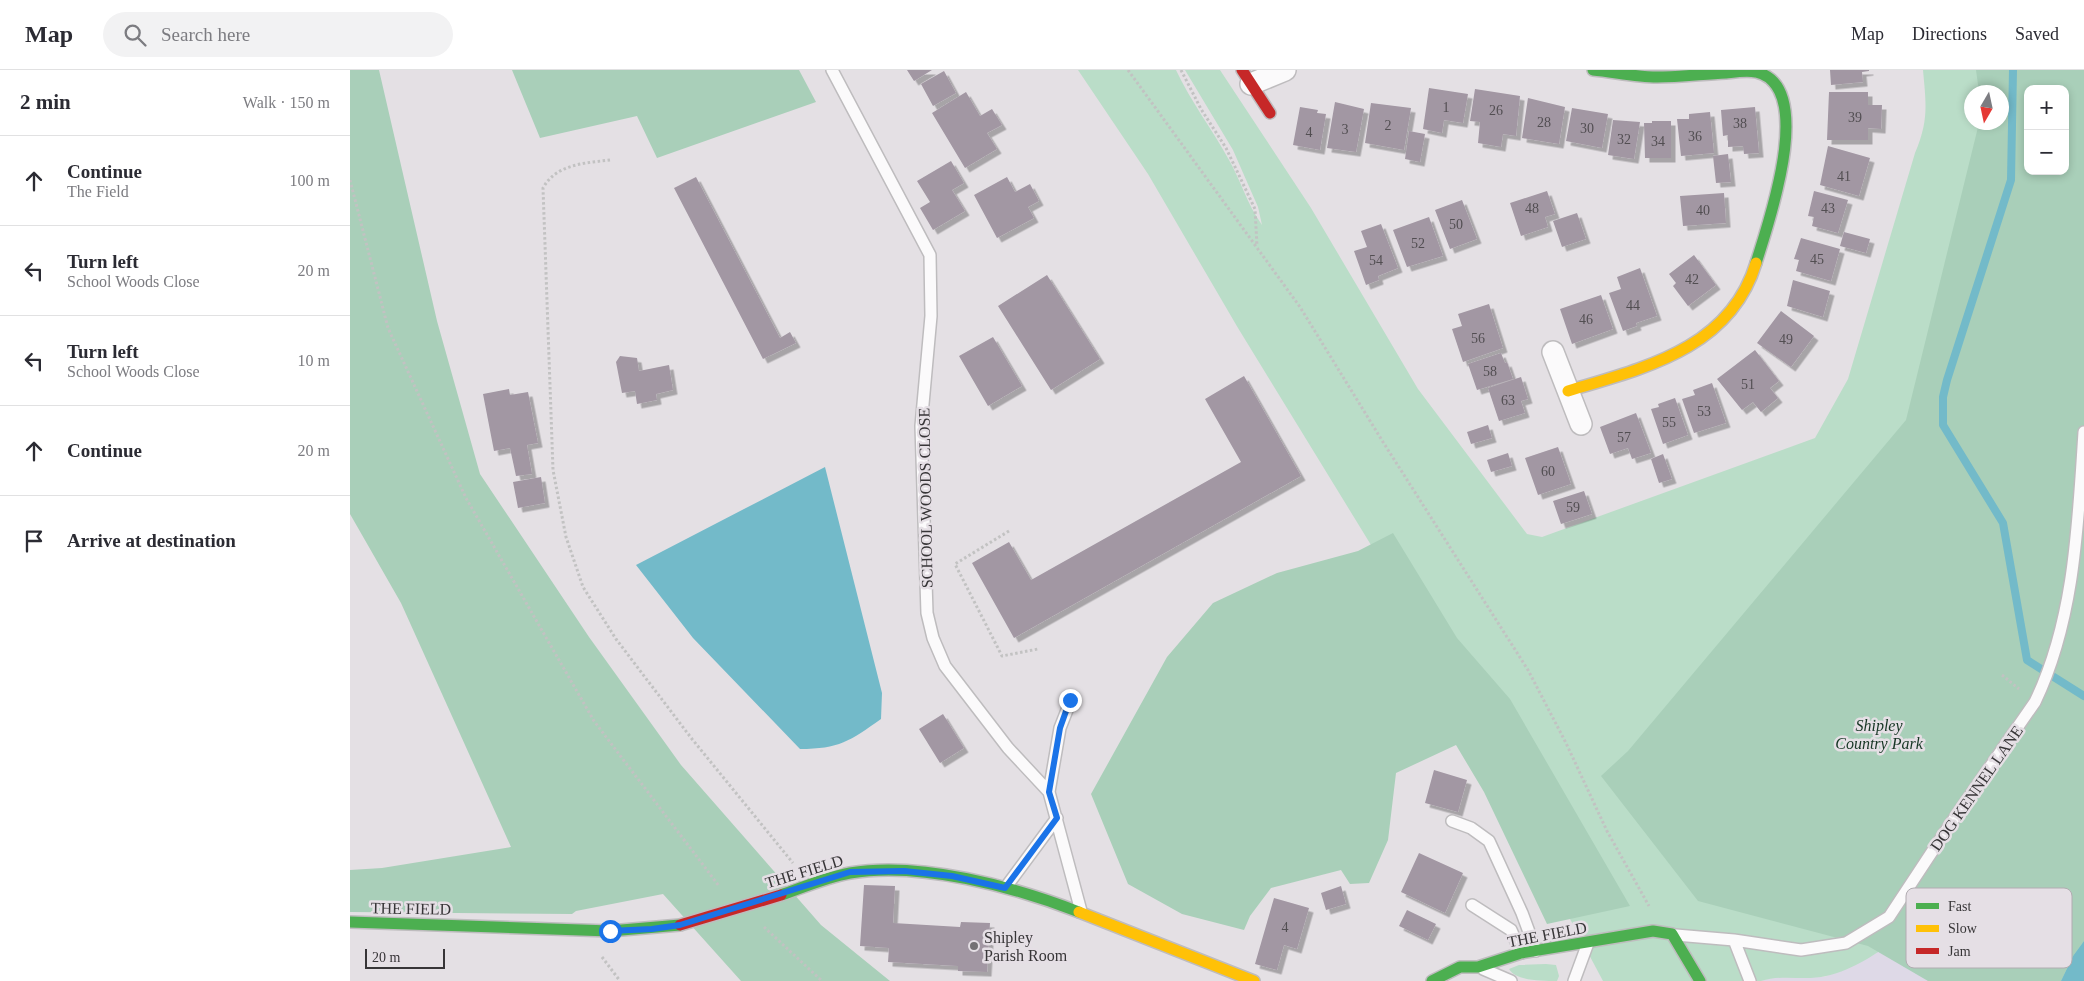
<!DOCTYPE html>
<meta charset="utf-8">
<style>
:root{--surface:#fff;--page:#f2f2f3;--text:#2b2b33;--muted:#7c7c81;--line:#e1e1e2}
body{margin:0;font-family:"Times New Roman",serif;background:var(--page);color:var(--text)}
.controls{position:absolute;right:15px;top:15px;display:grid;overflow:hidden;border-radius:10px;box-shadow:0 2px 8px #0003}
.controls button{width:45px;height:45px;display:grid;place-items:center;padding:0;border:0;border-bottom:1px solid var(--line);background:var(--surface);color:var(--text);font:25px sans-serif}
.compass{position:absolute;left:1614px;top:15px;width:45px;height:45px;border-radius:50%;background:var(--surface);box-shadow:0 2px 8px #0003;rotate:189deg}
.scale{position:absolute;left:15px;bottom:12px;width:80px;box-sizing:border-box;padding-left:5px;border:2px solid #373537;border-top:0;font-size:14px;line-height:18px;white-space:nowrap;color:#373537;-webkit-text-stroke:4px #e5dfe5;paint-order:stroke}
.stop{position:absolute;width:15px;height:15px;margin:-11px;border:4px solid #1a73e8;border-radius:50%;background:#fff}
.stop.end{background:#1a73e8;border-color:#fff;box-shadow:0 1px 5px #0008}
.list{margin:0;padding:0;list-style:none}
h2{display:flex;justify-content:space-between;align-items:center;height:65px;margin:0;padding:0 20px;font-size:21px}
h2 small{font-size:16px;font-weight:400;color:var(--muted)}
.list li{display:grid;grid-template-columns:32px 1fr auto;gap:15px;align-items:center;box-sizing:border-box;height:90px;padding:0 20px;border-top:1px solid var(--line)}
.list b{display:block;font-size:19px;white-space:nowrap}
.list p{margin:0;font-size:16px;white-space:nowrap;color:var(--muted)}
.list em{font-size:16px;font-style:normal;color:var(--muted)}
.icon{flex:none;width:28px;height:28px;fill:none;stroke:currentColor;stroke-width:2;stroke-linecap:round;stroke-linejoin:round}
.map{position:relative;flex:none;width:1734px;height:911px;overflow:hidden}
header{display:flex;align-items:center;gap:30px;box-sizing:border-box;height:70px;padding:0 25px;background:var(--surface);border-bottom:1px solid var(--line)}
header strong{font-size:24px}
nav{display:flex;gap:28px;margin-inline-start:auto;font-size:18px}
.search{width:350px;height:45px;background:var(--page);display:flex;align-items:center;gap:12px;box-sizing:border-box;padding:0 18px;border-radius:28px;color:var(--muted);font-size:19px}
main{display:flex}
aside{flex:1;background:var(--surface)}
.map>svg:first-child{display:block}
.commercial{fill:#ded9e7}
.green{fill:#baddc8;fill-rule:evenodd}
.forest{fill:#a9cfb9;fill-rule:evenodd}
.water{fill:#73bac9}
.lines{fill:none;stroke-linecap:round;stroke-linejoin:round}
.stream{stroke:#73bac9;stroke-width:8}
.building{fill:#a297a3;filter:url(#shadow)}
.lane-casing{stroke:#bebcbe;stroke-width:14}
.street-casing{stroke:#bebcbe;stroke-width:24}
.fast-casing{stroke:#bebcbe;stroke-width:14}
.slow-casing{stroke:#bebcbe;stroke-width:14}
.jam-casing{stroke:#bebcbe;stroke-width:14}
.path{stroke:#c2c2c2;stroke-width:3;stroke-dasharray:2.5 2.5;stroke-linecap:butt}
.lane{stroke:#fbfafb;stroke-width:11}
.street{stroke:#fbfafb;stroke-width:21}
.fast{stroke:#4caf50;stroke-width:11}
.slow{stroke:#ffc107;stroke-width:11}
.jam{stroke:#c62828;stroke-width:11}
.jam-bridge-casing{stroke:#bebcbe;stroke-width:14;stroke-linecap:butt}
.jam-bridge{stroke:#c62828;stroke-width:11}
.route{stroke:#1a73e8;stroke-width:6}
.poi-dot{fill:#747174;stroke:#e5dfe5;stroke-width:2}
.labels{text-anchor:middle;stroke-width:5;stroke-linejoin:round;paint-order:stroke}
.number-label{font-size:14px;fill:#524e52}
.street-label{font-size:16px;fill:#373537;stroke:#e5dfe5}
.park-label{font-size:16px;font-style:italic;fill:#163624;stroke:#e5dfe5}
.poi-label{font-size:16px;fill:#373537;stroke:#e5dfe5;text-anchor:start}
.key{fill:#e5dfe5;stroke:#b1acb1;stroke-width:1}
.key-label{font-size:14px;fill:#373537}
</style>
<header>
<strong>Map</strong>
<div class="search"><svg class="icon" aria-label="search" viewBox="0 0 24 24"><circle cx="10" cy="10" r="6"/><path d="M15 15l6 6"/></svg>Search here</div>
<nav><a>Map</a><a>Directions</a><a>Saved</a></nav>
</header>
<main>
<aside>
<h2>2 min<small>Walk · 150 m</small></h2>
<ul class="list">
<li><svg class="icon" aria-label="ahead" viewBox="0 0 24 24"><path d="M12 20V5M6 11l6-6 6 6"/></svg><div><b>Continue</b><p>The Field</p></div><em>100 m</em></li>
<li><svg class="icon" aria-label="left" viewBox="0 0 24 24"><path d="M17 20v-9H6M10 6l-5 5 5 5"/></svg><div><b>Turn left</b><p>School Woods Close</p></div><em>20 m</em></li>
<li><svg class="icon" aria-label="left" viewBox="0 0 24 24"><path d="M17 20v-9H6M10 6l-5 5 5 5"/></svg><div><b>Turn left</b><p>School Woods Close</p></div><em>10 m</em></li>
<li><svg class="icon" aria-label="ahead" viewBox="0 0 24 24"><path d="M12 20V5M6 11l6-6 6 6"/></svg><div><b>Continue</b></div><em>20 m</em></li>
<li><svg class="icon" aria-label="arrive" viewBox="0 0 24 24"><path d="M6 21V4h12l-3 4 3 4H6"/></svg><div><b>Arrive at destination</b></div></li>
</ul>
</aside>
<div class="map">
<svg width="1734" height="911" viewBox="0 0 1734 911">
<defs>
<filter id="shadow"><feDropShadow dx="4.5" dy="4.5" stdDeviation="0" flood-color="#0004"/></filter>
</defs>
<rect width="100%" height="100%" fill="#e4e0e4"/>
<path class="commercial" d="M1551,867l76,44h-216l14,-4h50z"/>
<path class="green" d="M728,0h98c15,32 36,59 53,90 13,23 17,42 33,65l-4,-18 -25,-57 -48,-80h35l91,138 107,181 109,145 15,3 273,-99 33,-59 67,-226c14,-33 11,-49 8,-83h161v911h-107l-76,-44c-23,15 -47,33 -75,39 -21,5 -44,-2 -65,5h-158l-232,-436 -133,-217 -90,-154zM1678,19h37v82h-37zM1622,22h30v30h-30z
M1196,894l10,1 3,11 -2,5c-16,0 -41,0 -48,-12l10,-4z"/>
<path class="forest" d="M0,0h29l58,251 43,153 109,163 92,128 140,160 69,56h-149l-78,-87 -87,17 -4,3 -222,-2v-42l32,-2 129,-21 -110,-244 -51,-89z
M162,0h287l17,32 -159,56 -20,-42 -97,22z
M1626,0h108v871l-11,15 -12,25h-133l-60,-35 -170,-45 -97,-125 27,-25 278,-331 73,-297 23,-1v-30h-23zM1678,19h37v82h-37z
M1043,463l64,105 53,61 120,207 -83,18 -63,-132 -28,-47 -60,28 -8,67 -19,43 -19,1 -9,-14 -70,18 -21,28 -6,14 -62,-16 -54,-30 -37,-90 76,-137 46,-54 64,-30 81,-22z"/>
<path class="water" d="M475,397l57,226 -1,26c-31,22 -42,30 -81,30l-107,-111 -57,-73z
M1734,871v40h-23l12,-25z"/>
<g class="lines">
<path class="stream" d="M1663,0l-2,110 -64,200 -4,17v28l60,98 24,137 57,36"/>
</g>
<path class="building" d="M557,0h25l-18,11z
M1480,0h39v1l-7,1 1,10 -32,3z
M594,1l12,22 -23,13 -12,-22z
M1079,18l39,6 -5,29 -19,-3 -2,13 -19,-4z
M1125,19l45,7 -4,40 -13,-2 -2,13 -23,-4 2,-21 -10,-1z
M616,22l14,24 12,-7 10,16 -15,8 10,16 -32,19 -33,-55z
M1479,22h39v13h14l-1,24 -13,-1v12h-41z
M1178,28l37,9 -6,37 -37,-6z
M985,32l29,7 -8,43 -29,-4z
M1021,33l40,5 -7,42 -39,-7z
M950,37l18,3 -1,3 9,1 -6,36 -27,-5z
M1405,37l4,46 -15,1 -1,-8 -15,1v-12l-5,1 -2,-26z
M1222,38l36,6 -6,34 -36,-7z
M1360,42l4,41 -33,3 -4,-37h12v-5z
M1263,50l27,2 -6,37 -26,-4z
M1302,51h19v37h-26l-1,-35h8z
M1059,61l16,3 -5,28 -15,-3z
M1478,76l42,12 -11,38 -39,-11z
M1378,84l3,28 -15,1 -3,-27z
M601,91l13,22 -12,7 13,21 -32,19 -13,-22 10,-6 -13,-21z
M346,107l84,161 10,-6 6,11 -33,16 -89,-171z
M657,107l8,15 15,-8 9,17 -11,6 6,11 -37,20 -23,-43z
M1197,121l8,23 -10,3 3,10 -27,9 -11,-33z
M1464,121l34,9 -10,33 -26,-7 2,-9 -6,-1z
M1374,123l2,30 -43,3 -3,-30z
M1112,130l15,39 -27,10 -15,-39z
M1227,143l9,26 -24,8 -9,-26z
M1079,147l14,39 -36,11 -14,-37z
M1031,154l17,44 -20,8 1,4 -13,5 -12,-34 13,-4 -6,-16z
M1494,162l26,7 -4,14 -26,-7z
M1451,168l39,11 -9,32 -35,-10 3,-11 -5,-1z
M1344,185l22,30 -28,21 -15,-20 3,-3 -7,-9z
M1290,198l17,48 -21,7 1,3 -14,5 -14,-38 12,-4 -4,-12z
M697,205l53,84 -49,31 -53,-84z
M1443,210l37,11 -7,26 -36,-11z
M1251,225l12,34 -41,15 -12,-35z
M1139,234l14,44 -40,14 -11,-33 10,-3 -4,-12z
M1431,241l33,25 -23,31 -34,-24z
M643,267l29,49 -34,20 -29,-50z
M1405,280l24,31 -9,7 8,10 -17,14 -8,-10 -11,8 -25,-31z
M1151,283l4,10 2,-1 6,17 -36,11 -9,-26z
M270,286l17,2 2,13 30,-6 4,25 -17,4 1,6 -20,4 -2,-13 -13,2 -6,-31z
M894,306l57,100 -287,162 -42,-75 37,-21 22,38 210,-118 -36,-63z
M1171,307l7,22 -7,2 4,12 -26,8 -11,-33z
M1362,313l14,40 -32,10 -12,-34 13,-4 -2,-5z
M159,319l1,6 18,-3 10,51 -11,2 5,29 -16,2 -6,-28 -16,3 -11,-57z
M1325,328l13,37 -25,9 -12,-35 8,-2 -1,-3z
M1286,343l15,40 -19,6 -4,-11 -18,6 -10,-27z
M1138,355l4,13 -21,6 -4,-12z
M1208,377l13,37 -33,11 -13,-37z
M1158,383l4,13 -21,6 -4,-12z
M1313,384l9,25 -13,4 -8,-24z
M191,407l4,26 -27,5 -5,-26z
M1234,421l8,23 -31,10 -8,-23z
M593,644l21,34 -24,15 -21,-34z
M1084,700l33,10 -9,32 -33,-9z
M1069,783l44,20 -18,40 -44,-21z
M514,815l31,1 -2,37 67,4 1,-5 29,1 -3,49 -29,-1v-5l-70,-4 1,-14 -29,-2z
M991,816l5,18 -20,6 -5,-17z
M924,828l35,10 -12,41 -13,-4 -7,25 -22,-6z
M1057,840l29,14 -8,16 -29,-14z"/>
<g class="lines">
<g class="lane-casing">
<path id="lane" d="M482,0l98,185 1,61 -10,110 6,187 6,25 12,28 63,82 41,44 32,119
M699,722l11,-64 11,-28
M1102,751l19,7 18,13 33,72 14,38
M656,817l51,-69
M1122,835l39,25 10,23
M1326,865l58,5 67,10 45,-7 43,-26 60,-91 86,-124c40,-83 43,-180 49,-270
M1384,870l16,41
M1133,899l28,12
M1224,911l14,-38"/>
</g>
<g class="street-casing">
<path id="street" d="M901,14l34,-14
M1203,282l28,72"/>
</g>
<g class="fast-casing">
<path id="fast" d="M1243,0c21,2 43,7 64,7 23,0 46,-3 69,-4 9,-1 20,-3 30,-1 61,14 12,152 0,191
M431,825c23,-8 46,-18 69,-22 70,-12 165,14 229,39
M0,852l260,9 70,-6
M1082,911l28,-14h18l43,-14 132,-22 19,3 28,47"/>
</g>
<g class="slow-casing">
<path id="slow" d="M1218,321c76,-23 162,-42 188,-128
M729,842l175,69"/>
</g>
<g class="jam-casing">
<path id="jam" d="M892,0l28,43"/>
</g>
<path class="path" d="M778,0l172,237 83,135 145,228 38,73 41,88 42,75
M831,0l20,39 25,39 29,61 2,37
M260,90c-25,3 -54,4 -67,28l10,282 13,67 17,50 33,52 76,100 101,124
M0,110l38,148 78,170 128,223 125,165
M659,461l-54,33 47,92 36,-7
M1652,605l17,14
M414,857l58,54
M252,887l18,24"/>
<use href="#lane" class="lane"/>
<use href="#street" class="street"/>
<use href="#fast" class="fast"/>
<use href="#slow" class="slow"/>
<use href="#jam" class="jam"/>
<g class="jam-bridge-casing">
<path id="jam-bridge" d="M330,855l101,-30"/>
</g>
<use href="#jam-bridge" class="jam-bridge"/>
</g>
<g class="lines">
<path class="route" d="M260,861l42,-2 28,-4 170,-53 54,-1 48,5 53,12 52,-70 -8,-26 11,-64 10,-28"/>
</g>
<circle class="poi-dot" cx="624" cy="876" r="5"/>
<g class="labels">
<g class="number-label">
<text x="1096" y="42">1</text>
<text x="1146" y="45">26</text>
<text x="1505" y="52">39</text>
<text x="1194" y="57">28</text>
<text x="1390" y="58">38</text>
<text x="1038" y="60">2</text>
<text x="1237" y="63">30</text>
<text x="995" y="64">3</text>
<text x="959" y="67">4</text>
<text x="1345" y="71">36</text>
<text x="1274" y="74">32</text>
<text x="1308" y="76">34</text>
<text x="1494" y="111">41</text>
<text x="1182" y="143">48</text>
<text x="1478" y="143">43</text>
<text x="1353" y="145">40</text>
<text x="1106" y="159">50</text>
<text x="1068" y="178">52</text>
<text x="1467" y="194">45</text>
<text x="1026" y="195">54</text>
<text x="1342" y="214">42</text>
<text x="1283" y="240">44</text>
<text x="1236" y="254">46</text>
<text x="1128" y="273">56</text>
<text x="1436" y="274">49</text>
<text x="1140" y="306">58</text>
<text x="1398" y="319">51</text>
<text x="1158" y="335">63</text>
<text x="1354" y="346">53</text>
<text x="1319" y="357">55</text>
<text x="1274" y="372">57</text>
<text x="1198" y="406">60</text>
<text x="1223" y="442">59</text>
<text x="935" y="862">4</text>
</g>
<g class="street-label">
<text transform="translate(575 428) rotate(-91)" y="6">SCHOOL WOODS CLOSE</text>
<text transform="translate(1626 718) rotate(-55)" y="6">DOG KENNEL LANE</text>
<text transform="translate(454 801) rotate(-17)" y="6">THE FIELD</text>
<text transform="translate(61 838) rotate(1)" y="6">THE FIELD</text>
<text transform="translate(1197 864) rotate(-11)" y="6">THE FIELD</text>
</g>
<g class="park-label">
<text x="1529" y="661">Shipley<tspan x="1529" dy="18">Country Park</tspan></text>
</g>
<g class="poi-label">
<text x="634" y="873">Shipley<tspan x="634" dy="18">Parish Room</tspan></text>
</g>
</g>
<rect x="1556" y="818" width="166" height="80" rx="8" class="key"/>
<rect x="1566" y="833" width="23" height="6" fill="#4caf50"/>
<rect x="1566" y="855" width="23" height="7" fill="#ffc107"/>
<rect x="1566" y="878" width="23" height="6" fill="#c62828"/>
<g class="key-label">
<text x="1598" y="841">Fast</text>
<text x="1598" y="863">Slow</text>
<text x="1598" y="886">Jam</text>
</g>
</svg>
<div class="controls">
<button>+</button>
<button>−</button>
</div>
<svg class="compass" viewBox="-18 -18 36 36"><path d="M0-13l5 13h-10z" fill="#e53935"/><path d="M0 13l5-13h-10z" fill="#7c7c81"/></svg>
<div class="scale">20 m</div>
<div class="stop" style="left:260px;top:861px"></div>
<div class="stop end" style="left:720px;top:630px"></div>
</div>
</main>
